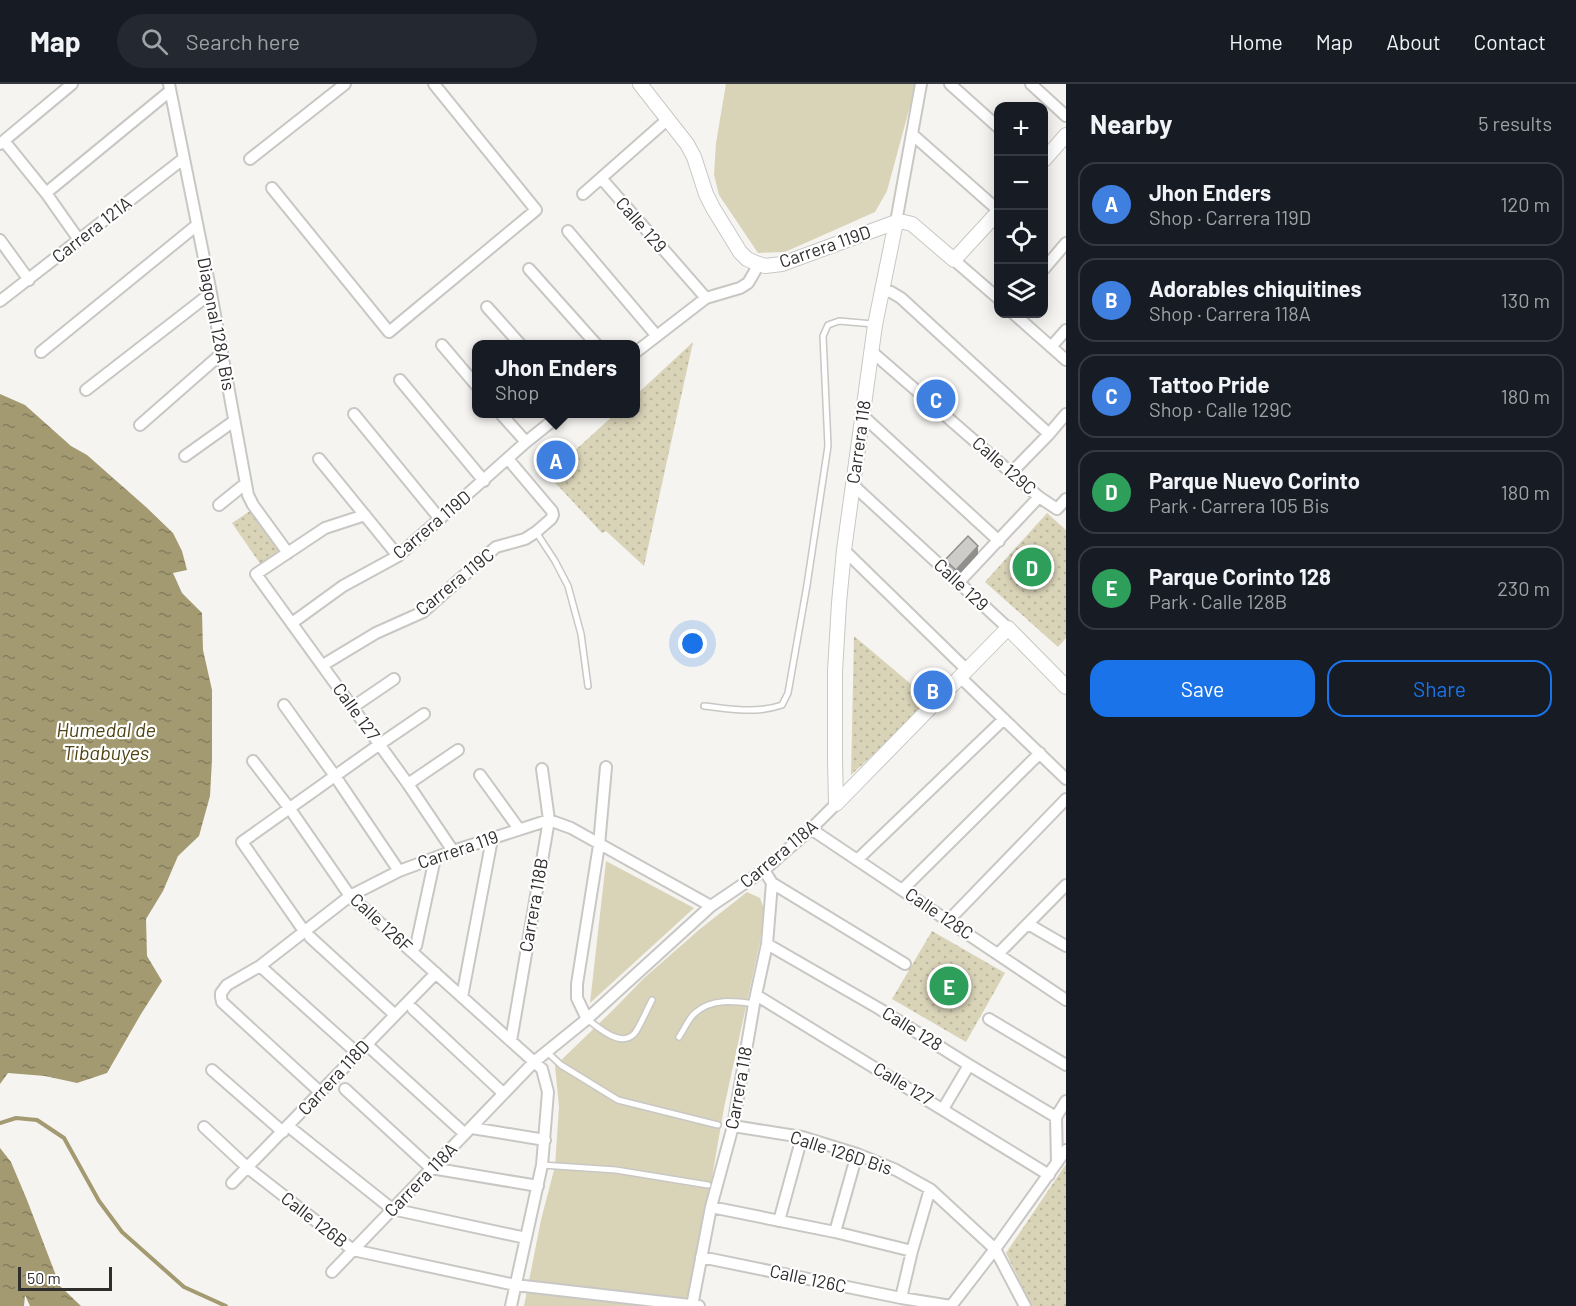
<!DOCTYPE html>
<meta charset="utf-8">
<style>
:root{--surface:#171b24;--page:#242831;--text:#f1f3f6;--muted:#9ea1a6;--line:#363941;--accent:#1a73e8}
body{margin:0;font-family:Barlow,sans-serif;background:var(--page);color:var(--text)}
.controls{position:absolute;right:18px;top:18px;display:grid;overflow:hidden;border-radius:12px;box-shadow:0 3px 15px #0003}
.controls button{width:54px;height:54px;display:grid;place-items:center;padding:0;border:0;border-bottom:2px solid var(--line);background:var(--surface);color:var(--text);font:30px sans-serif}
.scale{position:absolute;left:18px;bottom:15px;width:94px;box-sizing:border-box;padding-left:6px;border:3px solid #2f2e2d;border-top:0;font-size:16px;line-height:21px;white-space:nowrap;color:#2f2e2d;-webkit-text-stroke:4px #fff;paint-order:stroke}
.you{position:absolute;left:693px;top:560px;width:21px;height:21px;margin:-15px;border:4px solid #fff;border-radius:50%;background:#1a73e8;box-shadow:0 0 0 9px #1a73e833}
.badge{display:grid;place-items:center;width:39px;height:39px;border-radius:50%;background:var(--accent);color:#fff;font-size:20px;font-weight:700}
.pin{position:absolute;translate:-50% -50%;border:3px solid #fff;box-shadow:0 2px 6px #0006}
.popup{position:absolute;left:472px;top:256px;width:168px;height:78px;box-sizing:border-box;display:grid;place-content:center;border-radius:12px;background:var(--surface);filter:drop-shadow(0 2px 4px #0005);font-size:20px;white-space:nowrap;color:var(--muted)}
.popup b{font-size:22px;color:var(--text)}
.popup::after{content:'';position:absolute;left:50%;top:100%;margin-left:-12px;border:12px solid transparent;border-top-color:var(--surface)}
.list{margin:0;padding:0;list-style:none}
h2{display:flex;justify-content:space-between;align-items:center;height:78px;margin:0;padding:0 24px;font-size:26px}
h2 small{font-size:20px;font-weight:400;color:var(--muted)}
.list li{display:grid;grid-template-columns:39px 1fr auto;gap:18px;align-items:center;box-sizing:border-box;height:84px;margin:0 12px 12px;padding:0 12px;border:2px solid var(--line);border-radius:18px}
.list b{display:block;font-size:22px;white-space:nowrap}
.list p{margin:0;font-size:20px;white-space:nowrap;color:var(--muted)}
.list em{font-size:20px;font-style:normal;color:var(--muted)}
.actions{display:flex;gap:12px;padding:18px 24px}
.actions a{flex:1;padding:14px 0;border:2px solid var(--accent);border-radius:18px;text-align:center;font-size:21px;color:var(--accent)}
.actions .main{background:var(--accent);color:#fff}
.icon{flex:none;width:33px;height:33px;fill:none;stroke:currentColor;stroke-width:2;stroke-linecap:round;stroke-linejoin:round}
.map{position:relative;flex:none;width:1066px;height:1222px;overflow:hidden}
header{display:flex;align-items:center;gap:36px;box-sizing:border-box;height:84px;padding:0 30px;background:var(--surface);border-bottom:2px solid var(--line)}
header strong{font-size:28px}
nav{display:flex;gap:33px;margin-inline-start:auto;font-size:21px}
.search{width:420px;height:54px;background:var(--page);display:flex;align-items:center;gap:15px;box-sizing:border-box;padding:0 21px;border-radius:33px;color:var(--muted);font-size:22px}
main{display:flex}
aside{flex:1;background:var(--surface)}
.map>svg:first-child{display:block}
.grass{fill:#d9d3b8}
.park{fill:url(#park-dots)}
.water{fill:url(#water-ripples)}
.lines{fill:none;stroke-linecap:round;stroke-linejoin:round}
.stream{stroke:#a39a72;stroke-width:4}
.service-casing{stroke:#c8c7c4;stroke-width:8}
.minor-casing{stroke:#c8c7c4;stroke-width:14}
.tertiary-casing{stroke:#c8c7c4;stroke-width:16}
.service{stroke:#fff;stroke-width:5}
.minor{stroke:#fff;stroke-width:10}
.tertiary{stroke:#fff;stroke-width:14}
.wall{fill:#b0afad}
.shaded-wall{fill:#908f8d}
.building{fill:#cdccc9;stroke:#908f8d;stroke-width:1.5}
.labels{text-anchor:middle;stroke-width:4.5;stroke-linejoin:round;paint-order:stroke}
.street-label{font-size:18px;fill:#2f2e2d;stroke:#fff}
.water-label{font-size:20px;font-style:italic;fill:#4f4412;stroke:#fff}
</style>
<header>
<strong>Map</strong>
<div class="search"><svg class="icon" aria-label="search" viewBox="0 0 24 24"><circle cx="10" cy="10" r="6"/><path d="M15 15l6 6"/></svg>Search here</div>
<nav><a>Home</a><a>Map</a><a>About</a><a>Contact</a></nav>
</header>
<main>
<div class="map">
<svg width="1066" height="1222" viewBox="0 0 1066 1222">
<defs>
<pattern id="park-dots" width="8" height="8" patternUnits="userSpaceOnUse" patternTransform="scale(1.5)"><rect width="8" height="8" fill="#d9d3b8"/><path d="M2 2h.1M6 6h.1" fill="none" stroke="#bbb59e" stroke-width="1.8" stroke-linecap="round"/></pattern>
<pattern id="water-ripples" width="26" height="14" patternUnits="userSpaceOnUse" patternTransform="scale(1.5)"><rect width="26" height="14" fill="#a39a72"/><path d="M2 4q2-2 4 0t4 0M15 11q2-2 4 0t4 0" fill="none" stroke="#857e5e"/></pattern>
</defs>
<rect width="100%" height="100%" fill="#f5f4f1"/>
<path class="grass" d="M726,0h190l-29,107 -12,21 -90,40 -27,1 -39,-58 -5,-20 2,-32z
M606,777l88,47 -104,95z
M747,808l13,6 4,11 -4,33 -36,166 -22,127 -15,71h-163l17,-86 14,-54 4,-59 -4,-41 56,-54 33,-34 56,-49z"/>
<path class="park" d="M693,258l-49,224 -38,-35 -4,2 -54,-58 67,-61h21v-19z
M253,425l29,42 -21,14 -29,-42z
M1047,429l19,17v108l-8,9 -73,-65z
M854,552l77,65 -80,74z
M932,847l73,42 -39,69 -74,-43z
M1066,1080v142h-34l-26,-53z"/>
<path class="water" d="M0,310l25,11 46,41 16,9 59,52 27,26 9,18 5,19 -14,3 9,20 20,20 1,37 9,40v70l-2,36 -11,40 -21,20 -15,35 -17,28 1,37 15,25 -21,33 -34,59 -30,10 -32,-7 -37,-3 -8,11z
M0,1064l11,14 16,38 33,86 21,20h-51l-5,-11 -1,11h-24z"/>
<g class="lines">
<path class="stream" d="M0,1039l16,-5 21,2 27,18 35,63 23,31 62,55 42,19"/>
<g class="service-casing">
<path id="service" d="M536,448l19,29 13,25 13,48 7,52
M704,622c28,3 51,8 78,-1l6,-12 19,-108 21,-139 -5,-110 5,-11 11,-4 34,3
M587,935c11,8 33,29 47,15 5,-5 14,-27 18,-34
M679,953c5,-7 9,-18 16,-24 17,-15 39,-12 59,-9
M547,968l14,13 57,35 100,25
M542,1081l74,5 92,15"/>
</g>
<g class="minor-casing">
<path id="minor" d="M169,0l42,209 37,202 5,10 35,48
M950,0l49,44
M1031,0l35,32
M913,51l86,76
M4,57l42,52 33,47
M0,60l72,-60
M250,75l95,-75
M601,94l105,120
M272,104l117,144 147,-122 -102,-126
M46,109l124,-102
M583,110l85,-75
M896,138l25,-138
M568,147l88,104
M0,156l29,40
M954,176l45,39
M529,185l67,75
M1044,185l22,-26
M881,207l10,1 10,6 148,136
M0,217l183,-142
M487,223l33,37
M1014,230l52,46
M442,261l34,40
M1051,263l15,-17
M871,267l168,146 18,12 9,-10
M41,268l156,-127
M636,268l70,-54 34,-10 8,-5 7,-12 1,-8
M400,296l84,101
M86,306l125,-97
M354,330l86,105
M501,330l25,28
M863,332l136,125
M140,341l81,-71
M185,372l49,-35
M319,375l79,97
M1011,389l38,-39 17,-20
M853,401l155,143
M219,421l26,-21
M365,431l-40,13 -69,46 152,210 45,67
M844,466l123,120
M958,499l81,-86
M292,539l51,-37 55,-30 128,-114 35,-28
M323,581l53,-32 47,-21 73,-65 29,-8 11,-7 15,-13 2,-4 -1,-4 -44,-52
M960,593l106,102
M284,621l51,71 64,95
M353,623l41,-28
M253,677l37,48 60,87 192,173 6,23 -6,73 -31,141
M480,691l39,54
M408,700l50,-34
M811,745l255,171
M857,776l147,-141
M772,799l133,81
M902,806l138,-137
M948,837l118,-122
M1028,840l38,22
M304,847l-62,-89 138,-98 44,-30
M310,853l84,77
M767,860l111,64 91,57 87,52
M416,862l19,-88
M998,870l68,-69
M260,882l97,87
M756,911l293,180
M462,913l30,-158
M413,925l90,84
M587,935l-10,-21v-14l22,-139 7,-78
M989,935l77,46
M511,957l38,-221 -7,-51
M366,960l99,90
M212,986l71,62
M345,1005l86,79 107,18
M320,1008l-98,-90 -1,-5v-4l6,-8 33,-19 90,-70 49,-25 54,-20 96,-31 22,8 140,78
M943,1025l26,-44
M288,1042l104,83 134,29
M733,1042l69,11 55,17 39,16 34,19 65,60 30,57
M204,1043l44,41 105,82 162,35 184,21
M472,1044l73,12
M1057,1079l-1,-46 10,-16
M232,1099l204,-210
M711,1123l124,25 77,19
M779,1137l23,-84
M835,1148l22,-78
M701,1173l200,41 50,8 44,-57 71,-99
M332,1188l202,-210 53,-43 124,-113 53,-36 47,-41 25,-25
M901,1214l11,-47 18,-62
M692,1222l19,-99 22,-81 21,-122 13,-60 5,-61 -8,-13"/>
</g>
<g class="tertiary-casing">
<path id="tertiary" d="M640,0l47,60 7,13 12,37 7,14 27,44 7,7 9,4 9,3 17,-2 114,-42h8l8,2 42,36 45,-49
M1044,76l22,-25
M836,720l-1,-46v-87l4,-68 5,-53 31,-225 21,-103
M836,720l172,-176 58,59"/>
</g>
<use href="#service" class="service"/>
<use href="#minor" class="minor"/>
<use href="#tertiary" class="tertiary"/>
</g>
<path class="wall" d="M978,470l-22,24 -11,-10v-8z"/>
<path class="shaded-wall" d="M978,462v8l-22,24v-8z"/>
<path class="building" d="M968,452l10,10 -22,24 -11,-10z"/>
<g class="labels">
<g class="street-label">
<text transform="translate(641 141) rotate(49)" y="6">Calle 129</text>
<text transform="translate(92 146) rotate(-38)" y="6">Carrera 121A</text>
<text transform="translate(825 163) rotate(-19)" y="6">Carrera 119D</text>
<text transform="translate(216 240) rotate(79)" y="6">Diagonal 128A Bis</text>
<text transform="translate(859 358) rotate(-82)" y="6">Carrera 118</text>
<text transform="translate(1004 382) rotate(41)" y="6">Calle 129C</text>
<text transform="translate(432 441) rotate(-40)" y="6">Carrera 119D</text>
<text transform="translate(455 498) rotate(-39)" y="6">Carrera 119C</text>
<text transform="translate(961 501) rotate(43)" y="6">Calle 129</text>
<text transform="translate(356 628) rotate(54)" y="6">Calle 127</text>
<text transform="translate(458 766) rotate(-19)" y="6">Carrera 119</text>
<text transform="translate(779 770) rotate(-40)" y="6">Carrera 118A</text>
<text transform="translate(534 821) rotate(-80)" y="6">Carrera 118B</text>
<text transform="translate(939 830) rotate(34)" y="6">Calle 128C</text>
<text transform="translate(381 839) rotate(43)" y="6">Calle 126F</text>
<text transform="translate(912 945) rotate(32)" y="6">Calle 128</text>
<text transform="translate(334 994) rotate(-47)" y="6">Carrera 118D</text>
<text transform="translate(903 1000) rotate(31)" y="6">Calle 127</text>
<text transform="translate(739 1004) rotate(-80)" y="6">Carrera 118</text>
<text transform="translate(841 1069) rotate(18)" y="6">Calle 126D Bis</text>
<text transform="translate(421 1096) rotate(-46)" y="6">Carrera 118A</text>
<text transform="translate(314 1136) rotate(38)" y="6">Calle 126B</text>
<text transform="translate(808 1195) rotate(12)" y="6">Calle 126C</text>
</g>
<g class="water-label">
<text x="106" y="653">Humedal de<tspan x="106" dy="23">Tibabuyes</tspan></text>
</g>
</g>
</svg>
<div class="controls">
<button>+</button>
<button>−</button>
<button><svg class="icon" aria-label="locate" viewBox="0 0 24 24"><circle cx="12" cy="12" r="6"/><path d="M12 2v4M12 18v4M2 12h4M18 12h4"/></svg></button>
<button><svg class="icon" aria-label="layers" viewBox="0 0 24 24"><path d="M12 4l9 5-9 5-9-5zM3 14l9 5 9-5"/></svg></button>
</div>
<div class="scale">50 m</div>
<div class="you"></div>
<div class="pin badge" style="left:556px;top:376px;background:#3f7fe0">A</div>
<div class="popup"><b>Jhon Enders</b>Shop</div>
<div class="pin badge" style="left:933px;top:606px;background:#3f7fe0">B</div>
<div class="pin badge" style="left:936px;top:315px;background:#3f7fe0">C</div>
<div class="pin badge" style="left:1032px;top:483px;background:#2e9e5b">D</div>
<div class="pin badge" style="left:949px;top:902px;background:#2e9e5b">E</div>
</div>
<aside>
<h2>Nearby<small>5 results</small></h2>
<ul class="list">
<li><span class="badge" style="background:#3f7fe0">A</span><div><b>Jhon Enders</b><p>Shop · Carrera 119D</p></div><em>120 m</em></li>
<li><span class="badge" style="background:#3f7fe0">B</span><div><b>Adorables chiquitines</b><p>Shop · Carrera 118A</p></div><em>130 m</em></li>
<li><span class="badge" style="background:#3f7fe0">C</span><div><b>Tattoo Pride</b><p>Shop · Calle 129C</p></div><em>180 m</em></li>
<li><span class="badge" style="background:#2e9e5b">D</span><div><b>Parque Nuevo Corinto</b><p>Park · Carrera 105 Bis</p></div><em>180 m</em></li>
<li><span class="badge" style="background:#2e9e5b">E</span><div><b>Parque Corinto 128</b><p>Park · Calle 128B</p></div><em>230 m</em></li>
</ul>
<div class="actions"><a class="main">Save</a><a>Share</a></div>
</aside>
</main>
